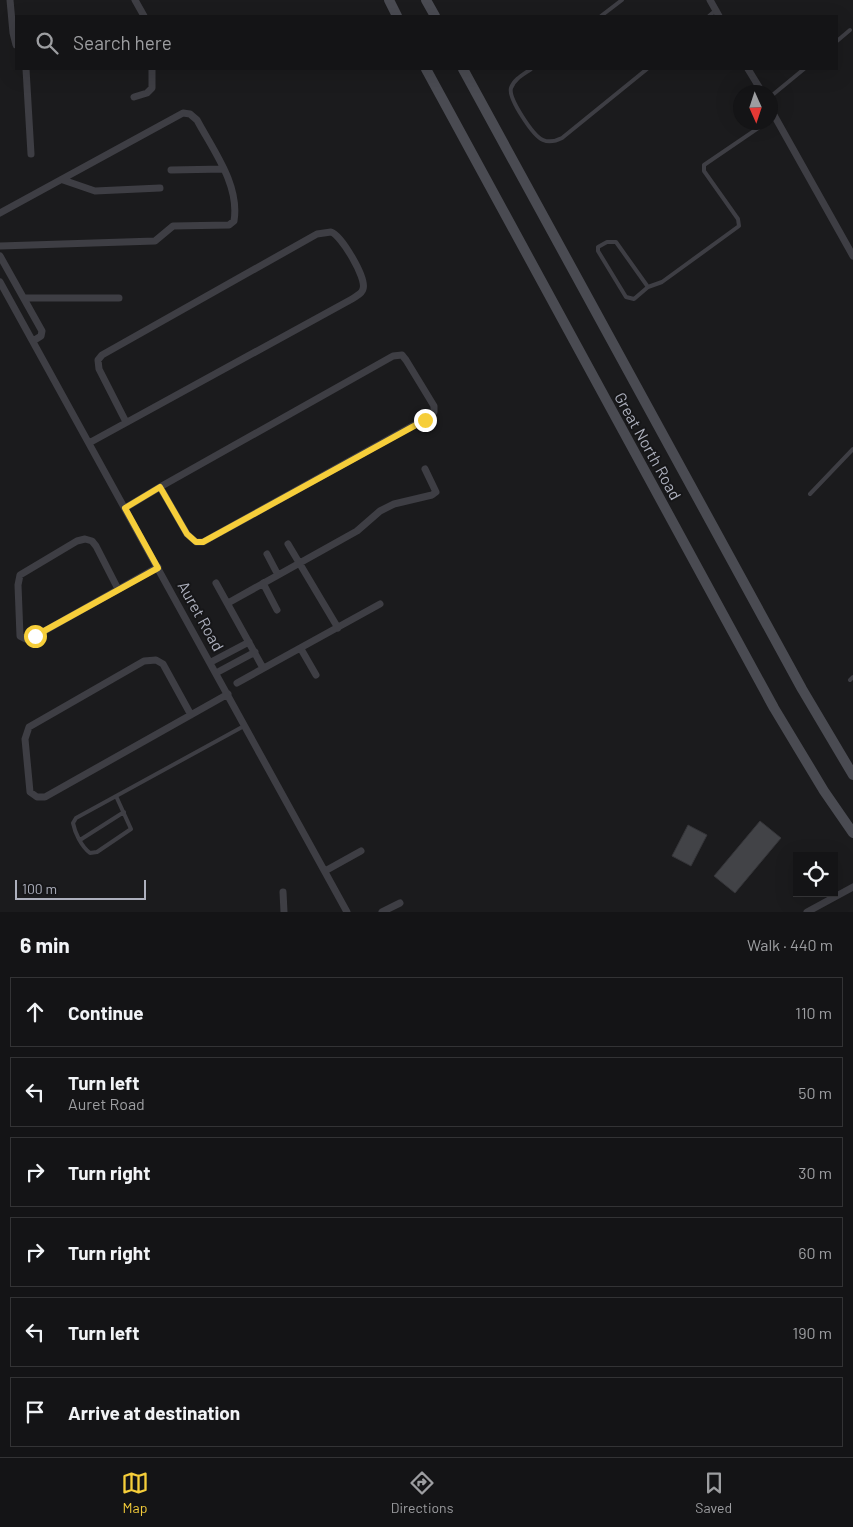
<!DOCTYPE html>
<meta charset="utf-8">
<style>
:root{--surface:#141416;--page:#1d1d1f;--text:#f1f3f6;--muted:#9d9ea1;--line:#333335;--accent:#f6ce3a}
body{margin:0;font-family:Barlow,sans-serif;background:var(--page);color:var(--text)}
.controls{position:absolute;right:15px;bottom:15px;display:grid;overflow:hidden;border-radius:0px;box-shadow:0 5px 20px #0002}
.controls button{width:45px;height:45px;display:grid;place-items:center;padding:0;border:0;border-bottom:1px solid var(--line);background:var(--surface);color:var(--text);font:25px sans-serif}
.compass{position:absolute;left:733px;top:85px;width:45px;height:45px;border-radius:50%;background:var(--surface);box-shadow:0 5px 20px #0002;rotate:177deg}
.scale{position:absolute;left:15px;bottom:12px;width:131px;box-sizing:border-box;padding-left:5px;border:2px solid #adb0bd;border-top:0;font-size:14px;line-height:18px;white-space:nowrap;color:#adb0bd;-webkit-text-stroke:4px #161618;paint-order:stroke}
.stop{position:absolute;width:15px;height:15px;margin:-11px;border:4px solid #f6ce3a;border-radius:50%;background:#fff}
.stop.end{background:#f6ce3a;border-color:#fff;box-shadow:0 1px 5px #0008}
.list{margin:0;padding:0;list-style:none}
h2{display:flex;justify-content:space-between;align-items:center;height:65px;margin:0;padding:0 20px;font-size:21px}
h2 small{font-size:16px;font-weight:400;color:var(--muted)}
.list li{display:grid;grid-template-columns:32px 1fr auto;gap:15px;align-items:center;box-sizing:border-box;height:70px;margin:0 10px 10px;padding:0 10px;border:1px solid var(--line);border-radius:0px}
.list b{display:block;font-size:19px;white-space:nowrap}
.list p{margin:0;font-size:16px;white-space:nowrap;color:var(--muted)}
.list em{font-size:16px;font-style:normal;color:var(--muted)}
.icon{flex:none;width:28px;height:28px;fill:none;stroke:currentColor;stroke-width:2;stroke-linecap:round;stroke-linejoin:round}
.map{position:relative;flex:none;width:853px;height:912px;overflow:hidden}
.search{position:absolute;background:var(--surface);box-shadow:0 5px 20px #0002;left:15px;right:15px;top:15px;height:55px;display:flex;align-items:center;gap:12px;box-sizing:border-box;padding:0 18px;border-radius:0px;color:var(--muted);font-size:19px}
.sheet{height:545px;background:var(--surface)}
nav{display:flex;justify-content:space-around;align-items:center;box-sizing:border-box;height:70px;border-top:1px solid var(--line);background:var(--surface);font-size:14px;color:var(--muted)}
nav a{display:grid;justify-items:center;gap:2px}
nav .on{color:var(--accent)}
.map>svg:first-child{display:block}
.building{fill:#424347;stroke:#353539}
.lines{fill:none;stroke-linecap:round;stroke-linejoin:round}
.service{stroke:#3e3e44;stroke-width:4}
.minor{stroke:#3e3e44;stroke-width:7}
.secondary{stroke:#4a4b52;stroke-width:10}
.route{stroke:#f6ce3a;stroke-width:6}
.labels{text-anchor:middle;stroke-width:4;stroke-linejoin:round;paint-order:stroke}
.street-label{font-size:16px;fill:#adb0bd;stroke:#161618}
</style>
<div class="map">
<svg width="853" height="912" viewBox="0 0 853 912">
<rect width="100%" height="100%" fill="#1b1b1d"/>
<path class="building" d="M760,821l21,17 -46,55 -21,-17z
M688,825l19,10 -16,31 -19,-10z"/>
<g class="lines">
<path class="service" d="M601,16l21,-16
M709,16l7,-6
M837,41l13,-11
M531,69c-7,5 -17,10 -20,19 -3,10 22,48 32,52 7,3 13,1 19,-2l85,-69
M770,97l34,-28
M648,287l-32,-45h-9l-9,5v4l28,46 8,2 14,-12 14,-5 77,-56 -1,-7 -34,-48v-6l63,-43
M810,494l43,-45
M850,680l3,-3
M116,796l15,33 -34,23 -7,1c-9,-7 -15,-20 -17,-30l3,-5 168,-92
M80,840l44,-28"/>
<path class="minor" d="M10,0l3,33 3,12
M135,0l9,16
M710,0l9,16
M26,69l5,85
M748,69l14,23
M134,97l13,-4 5,-5v-19
M770,108l83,148
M171,170l53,-1
M63,180l32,11 65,-3
M0,213l183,-100 7,1 7,6c16,30 43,65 37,101l-5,4 -56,1 -18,15 -155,5
M0,256l42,75 -1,5 -8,5
M0,282l347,630
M24,298h95
M89,443l263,-144c4,-3 10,-5 11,-10 4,-11 -22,-54 -32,-57l-14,2 -215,121 -4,5 1,9 27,53
M125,508l35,-21 233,-131 9,-1 4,5 28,46v6l-9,7 -222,123h-7l-9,-8 -27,-47
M288,544l50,84
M267,554l11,21
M216,583l47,85
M263,583l14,27
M118,589l-22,-43 -4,-5 -7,-2 -8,2 -57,34 -2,10 2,51 6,3 6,-1 126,-71
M228,603l129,-72 23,-20 14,-7 38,-9 4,-3 -11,-23
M301,649l15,26
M211,662l38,-20
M216,673l39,-21
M237,683l143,-79
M191,715l-28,-51 -7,-4 -12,1 -115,66 -4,12 5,53 7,5h8l183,-103
M325,871l36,-20
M283,892l1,20
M382,912l18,-9
M807,912l46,-25"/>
<path class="secondary" d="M389,0l8,16
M426,0l9,16
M426,69l348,639 50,83 29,42
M463,69l339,620 51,86"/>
</g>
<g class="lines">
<path class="route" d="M35,636l123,-68 -33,-60 35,-21 27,47 9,8h7l222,-122"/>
</g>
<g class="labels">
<g class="street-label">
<text transform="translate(648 446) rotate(61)" y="6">Great North Road</text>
<text transform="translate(201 616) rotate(61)" y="6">Auret Road</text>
</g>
</g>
</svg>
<div class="controls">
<button><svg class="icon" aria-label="locate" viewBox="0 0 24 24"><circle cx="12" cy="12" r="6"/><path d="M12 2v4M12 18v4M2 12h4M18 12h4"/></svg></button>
</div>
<svg class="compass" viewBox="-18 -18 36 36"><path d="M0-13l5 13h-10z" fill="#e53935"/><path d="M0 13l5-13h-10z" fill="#9d9ea1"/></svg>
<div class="scale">100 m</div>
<div class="stop" style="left:35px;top:636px"></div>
<div class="stop end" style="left:425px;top:420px"></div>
<div class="search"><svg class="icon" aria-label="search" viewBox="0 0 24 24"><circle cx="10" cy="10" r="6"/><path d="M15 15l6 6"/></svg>Search here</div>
</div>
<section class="sheet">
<h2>6 min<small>Walk · 440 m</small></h2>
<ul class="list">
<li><svg class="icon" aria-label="ahead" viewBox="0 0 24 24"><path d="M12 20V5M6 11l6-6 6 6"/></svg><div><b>Continue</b></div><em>110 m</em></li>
<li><svg class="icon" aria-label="left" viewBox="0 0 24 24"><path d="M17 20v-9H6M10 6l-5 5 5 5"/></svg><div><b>Turn left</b><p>Auret Road</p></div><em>50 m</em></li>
<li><svg class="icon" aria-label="right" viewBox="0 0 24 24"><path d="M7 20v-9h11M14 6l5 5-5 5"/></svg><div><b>Turn right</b></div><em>30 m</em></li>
<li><svg class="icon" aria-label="right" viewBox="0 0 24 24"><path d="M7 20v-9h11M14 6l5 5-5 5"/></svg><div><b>Turn right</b></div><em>60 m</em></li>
<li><svg class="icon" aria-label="left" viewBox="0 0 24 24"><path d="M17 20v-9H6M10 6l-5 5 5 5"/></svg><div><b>Turn left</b></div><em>190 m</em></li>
<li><svg class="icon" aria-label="arrive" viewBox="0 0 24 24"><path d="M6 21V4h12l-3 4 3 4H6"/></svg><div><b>Arrive at destination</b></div></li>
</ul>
</section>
<nav>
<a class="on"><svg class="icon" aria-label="map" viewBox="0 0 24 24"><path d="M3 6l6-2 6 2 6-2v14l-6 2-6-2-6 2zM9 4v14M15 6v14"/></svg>Map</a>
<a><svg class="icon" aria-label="directions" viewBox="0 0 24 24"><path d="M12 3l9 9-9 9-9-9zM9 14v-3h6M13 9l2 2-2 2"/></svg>Directions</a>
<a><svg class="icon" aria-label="saved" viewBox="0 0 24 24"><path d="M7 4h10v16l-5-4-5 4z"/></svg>Saved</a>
</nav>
